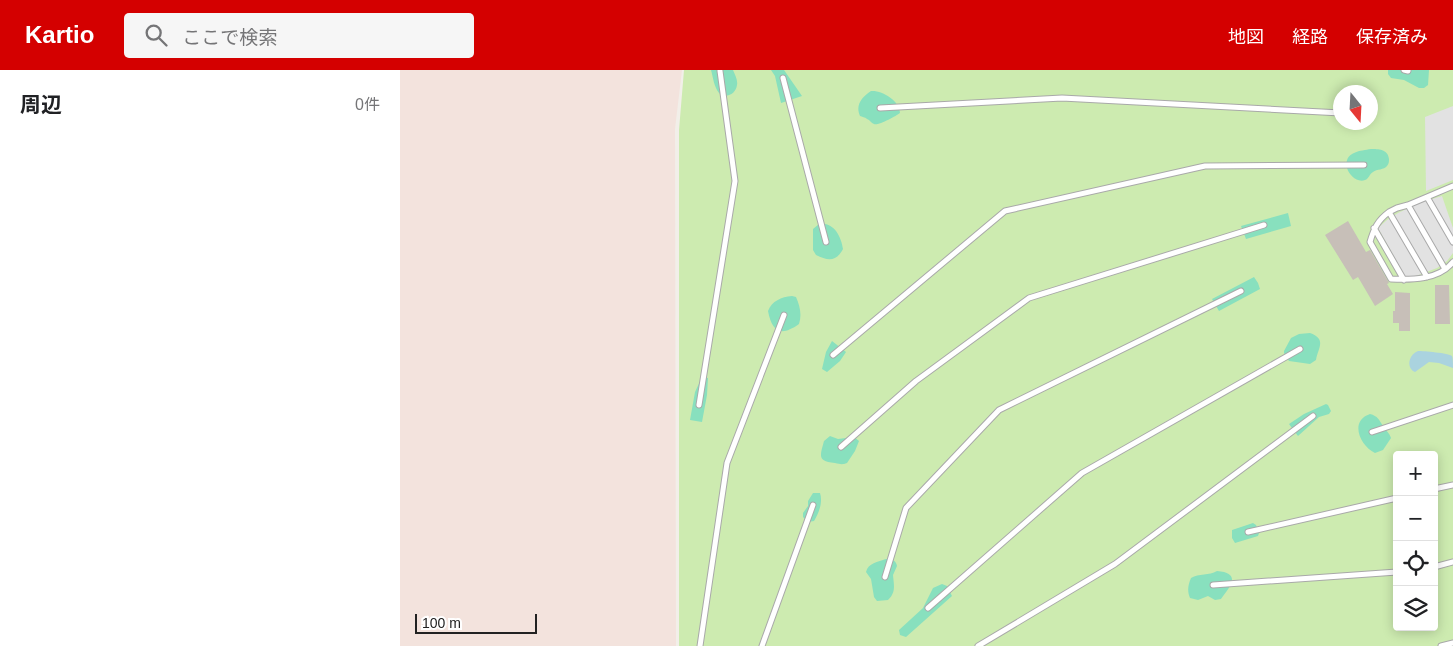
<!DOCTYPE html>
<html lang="ja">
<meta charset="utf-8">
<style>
:root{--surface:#fff;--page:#f6f6f6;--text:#202124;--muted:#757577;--line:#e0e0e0;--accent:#d40000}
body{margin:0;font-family:Helvetica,"Noto Sans JP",sans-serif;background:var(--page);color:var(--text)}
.controls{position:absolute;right:15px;bottom:15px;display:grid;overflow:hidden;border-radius:5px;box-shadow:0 2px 12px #0003}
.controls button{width:45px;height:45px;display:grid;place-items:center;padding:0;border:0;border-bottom:1px solid var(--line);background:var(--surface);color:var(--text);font:25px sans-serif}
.compass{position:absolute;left:933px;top:15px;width:45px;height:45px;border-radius:50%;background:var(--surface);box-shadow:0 2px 12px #0003;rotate:162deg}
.scale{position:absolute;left:15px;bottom:12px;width:122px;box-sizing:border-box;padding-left:5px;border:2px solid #222;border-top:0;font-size:14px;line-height:18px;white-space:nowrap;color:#222;-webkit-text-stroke:4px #fff;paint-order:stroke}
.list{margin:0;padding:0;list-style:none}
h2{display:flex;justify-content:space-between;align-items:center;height:65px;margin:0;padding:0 20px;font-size:21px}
h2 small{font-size:16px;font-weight:400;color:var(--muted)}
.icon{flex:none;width:28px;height:28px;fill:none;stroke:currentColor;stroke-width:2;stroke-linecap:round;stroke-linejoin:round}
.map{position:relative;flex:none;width:1053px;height:576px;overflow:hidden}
header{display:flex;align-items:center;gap:30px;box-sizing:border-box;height:70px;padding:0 25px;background:var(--accent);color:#fff}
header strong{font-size:24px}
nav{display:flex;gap:28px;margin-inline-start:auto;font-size:18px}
.search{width:350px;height:45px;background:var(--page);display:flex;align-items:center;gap:12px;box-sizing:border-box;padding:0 18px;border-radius:5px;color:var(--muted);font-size:19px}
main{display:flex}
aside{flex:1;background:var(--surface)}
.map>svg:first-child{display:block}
.military{fill:#f3e3dd}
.grass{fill:#cdebb0;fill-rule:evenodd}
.pitch{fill:#88e0be}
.parking{fill:#e2e2e2}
.water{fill:#aad3df}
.building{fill:#c7bfb8}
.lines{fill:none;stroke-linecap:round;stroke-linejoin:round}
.service-casing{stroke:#a9a9a9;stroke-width:7}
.service{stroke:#fff;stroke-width:5}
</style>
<header>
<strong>Kartio</strong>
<div class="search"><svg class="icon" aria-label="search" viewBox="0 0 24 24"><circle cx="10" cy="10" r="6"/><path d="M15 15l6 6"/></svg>ここで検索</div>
<nav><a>地図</a><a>経路</a><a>保存済み</a></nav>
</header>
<main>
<aside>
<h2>周辺<small>0件</small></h2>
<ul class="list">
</ul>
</aside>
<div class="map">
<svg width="1053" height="576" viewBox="0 0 1053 576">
<rect width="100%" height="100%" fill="#f2efe9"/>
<path class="military" d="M0,0h282l-7,59 1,517h-276z"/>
<path class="grass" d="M284,0h769v576h-774v-516zM941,22h30v30h-30zM997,385h37v172h-37z"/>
<path class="pitch" d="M311,0h22c2,5 5,10 4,15 -1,9 -11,14 -18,8 -5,-6 -6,-16 -8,-23z
M371,0h13l18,26 -21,7 -6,-27z
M988,0h41l-1,15 -4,3h-5l-15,-8 -13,-2 -3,-4z
M471,21c11,-1 29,10 29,22 -4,3 -22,13 -26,11 -3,-1 -4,-4 -7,-5 -2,-2 -5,-2 -7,-3 -5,-11 2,-19 11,-25z
M971,79c7,0 17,0 18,10 0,2 0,5 -2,7 -3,4 -10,3 -14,6 -4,2 -4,7 -8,8 -8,3 -16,-5 -18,-12 -3,-16 12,-17 24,-19z
M888,143l3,13 -45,13 -5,-13z
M419,154c15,-2 22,12 24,25 -7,13 -15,12 -27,6l-3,-5v-21z
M854,207l4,6 2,6 -41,22 -7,-12z
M392,226l4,1c4,9 6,18 3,27 -18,13 -27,8 -31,-13 4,-10 13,-14 24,-15z
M910,263c17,6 8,15 6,27l-6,4 -21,-3 -5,-8v-2l7,-13 8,-4z
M432,271l14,11 -6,9 -13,11 -5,-3 4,-17z
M302,307l6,1 -1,17 -5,27 -12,-2 5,-28z
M926,334l2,1 3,6 -2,3 -10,3 -21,19 -9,-12 15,-10z
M970,344c8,2 9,6 13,12 3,5 6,6 8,12l-8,12 -8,3c-15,-7 -26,-32 -5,-39z
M430,366l8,3 16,-2 5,4 -4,10 -8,12c-5,2 -7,1 -12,0 -18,-2 -15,-7 -11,-22z
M413,423h7c3,9 -1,20 -6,28l-6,1 -5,-5v-4l5,-7v-5z
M853,453l3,2 3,8 -1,3 -23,7 -3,-5v-8z
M486,489c6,0 10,1 11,7l-4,9c1,11 3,17 -5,25l-11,1 -3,-4 -3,-18 -5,-7c2,-9 12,-10 20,-13z
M817,501c26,2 12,17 4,28l-6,1 -7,-4 -10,4 -8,-2c-3,-7 -2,-13 1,-20 8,-5 18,-2 26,-7z
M542,514l5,2 5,10 -46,41 -6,-2 -1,-5 24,-22 10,-20z"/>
<path class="parking" d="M1053,36v74l-27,11 -1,-74z
M1042,126l11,32v25l-6,8 -10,7 -21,8 -10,2 -28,-50 9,-8 11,-7 21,-10z"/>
<path class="water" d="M1018,281c5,0 31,2 34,5 1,2 1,9 1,12l-14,-5 -10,-1 -14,10 -2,-1c-7,-6 -3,-17 5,-20z"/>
<path class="building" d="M948,151l18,31 4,-2 19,33 -2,1 6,10 -18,12 -17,-29 -5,3 -28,-45z
M1035,215h14l1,39h-15z
M995,222l15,1v38h-11v-8h-6v-12h2z"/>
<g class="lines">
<g class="service-casing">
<path id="service" d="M1004,0l4,1
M383,8l43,164
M480,38l182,-10 279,15
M1053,116l-26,11 26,45
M1008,135l19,-8
M989,142c-11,8 -15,16 -19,30l21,37c20,1 48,1 62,-17
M974,158l30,52
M1027,207l-38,-65 8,-4 11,-3 37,64
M433,285l172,-144 200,-45 159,-1
M299,335l36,-224 -15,-110
M972,362l81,-27
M441,377l75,-66 113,-83 235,-73
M1034,419l19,-4
M848,462l149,-34
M1034,497l19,-5
M485,507l21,-69 93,-98 242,-119
M813,515l184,-13
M528,538l154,-135 218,-124
M300,576l27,-183 57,-148
M362,576l51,-141
M578,576l137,-82 198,-148
M1041,576l12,-3"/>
</g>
<use href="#service" class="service"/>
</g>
</svg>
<div class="controls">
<button>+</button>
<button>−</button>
<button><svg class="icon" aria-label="locate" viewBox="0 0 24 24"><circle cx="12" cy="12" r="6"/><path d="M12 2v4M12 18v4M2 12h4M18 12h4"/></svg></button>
<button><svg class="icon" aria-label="layers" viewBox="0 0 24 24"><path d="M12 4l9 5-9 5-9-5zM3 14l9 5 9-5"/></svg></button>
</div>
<svg class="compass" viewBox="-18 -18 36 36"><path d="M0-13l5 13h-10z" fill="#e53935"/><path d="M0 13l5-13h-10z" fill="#757577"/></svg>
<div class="scale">100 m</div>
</div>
</main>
